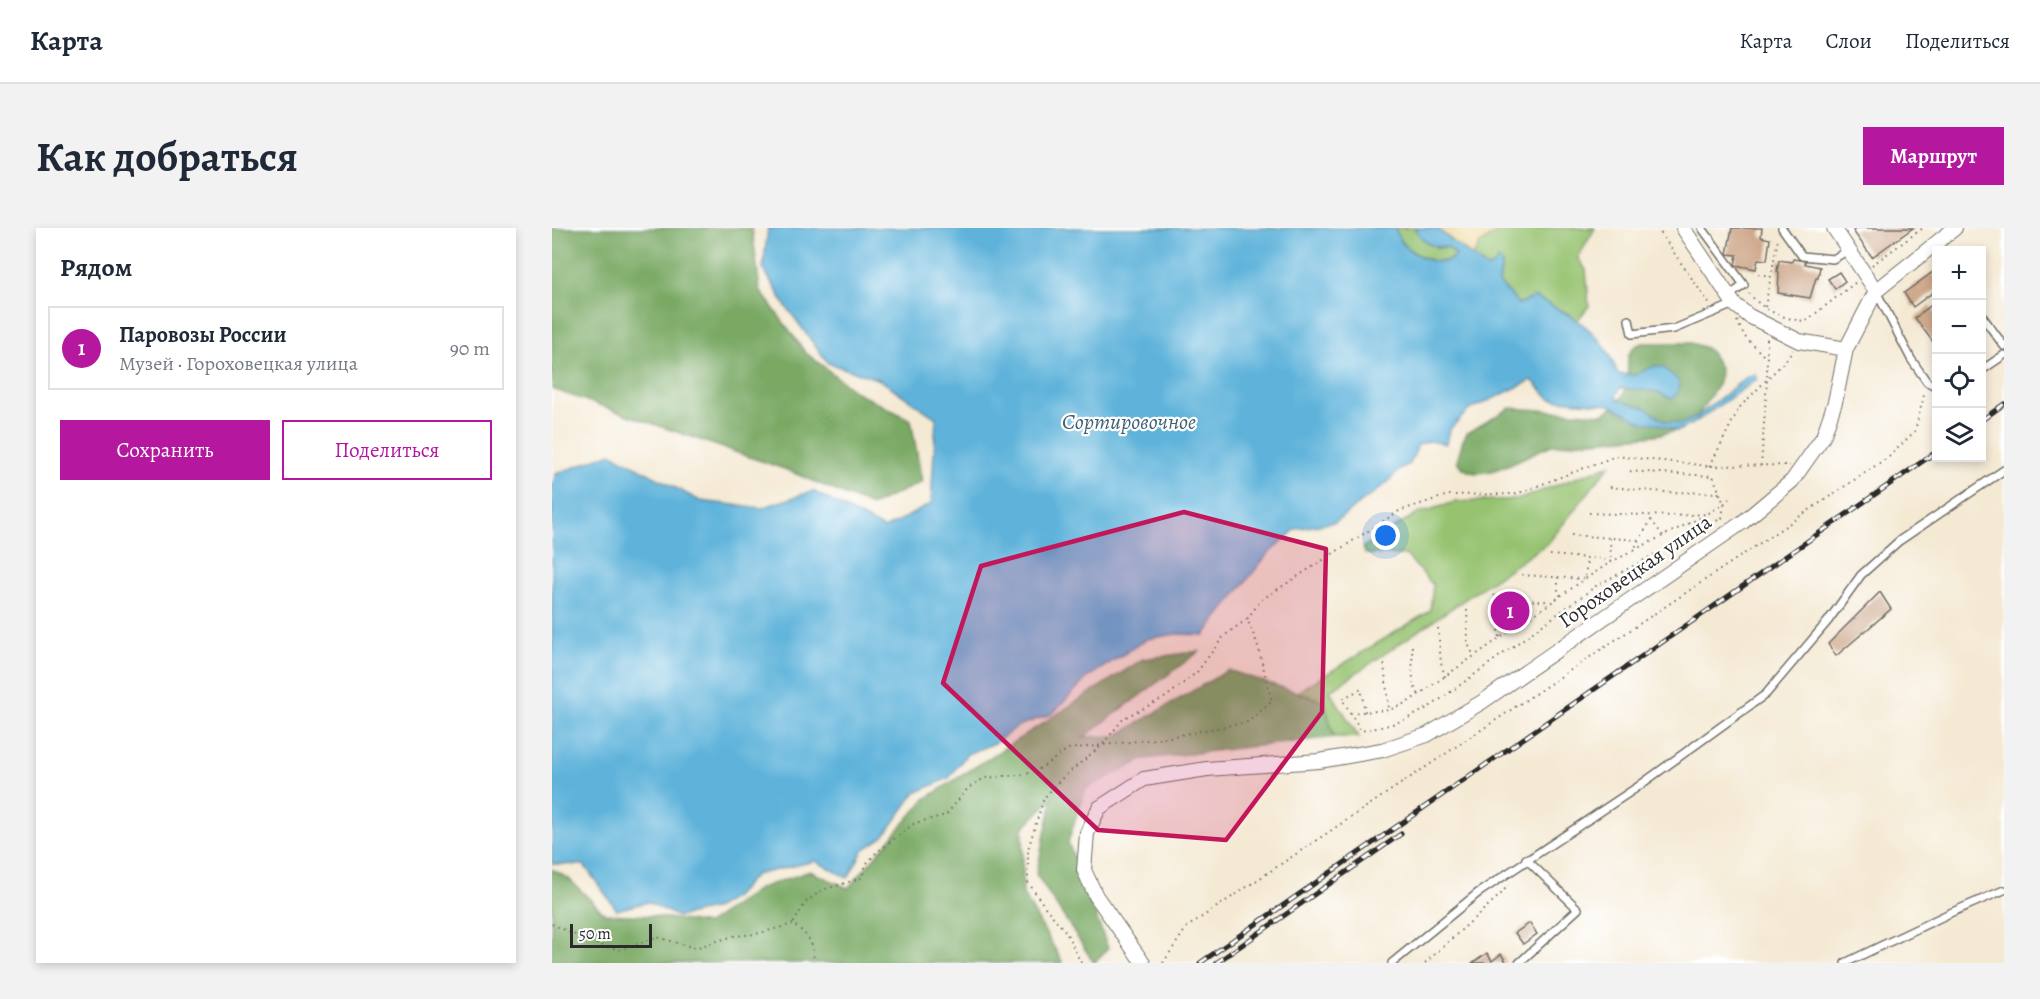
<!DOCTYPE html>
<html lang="ru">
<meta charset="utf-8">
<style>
:root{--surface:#fff;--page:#f2f2f3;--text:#1f2937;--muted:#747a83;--line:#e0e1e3;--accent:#b5179e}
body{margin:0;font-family:Alegreya,serif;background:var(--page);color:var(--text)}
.controls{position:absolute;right:18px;top:18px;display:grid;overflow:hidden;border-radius:0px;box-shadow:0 3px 9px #0003}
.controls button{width:54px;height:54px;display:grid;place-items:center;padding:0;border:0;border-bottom:2px solid var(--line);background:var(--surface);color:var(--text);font:30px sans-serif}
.scale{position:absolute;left:18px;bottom:15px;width:82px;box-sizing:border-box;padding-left:6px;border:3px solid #2b2b2b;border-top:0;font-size:16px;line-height:21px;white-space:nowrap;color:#2b2b2b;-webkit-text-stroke:4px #fff;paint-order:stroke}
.you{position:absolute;left:834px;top:308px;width:21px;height:21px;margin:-15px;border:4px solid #fff;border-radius:50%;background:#1a73e8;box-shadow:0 0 0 9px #1a73e833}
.badge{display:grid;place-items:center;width:39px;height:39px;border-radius:50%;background:var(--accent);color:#fff;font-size:20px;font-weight:700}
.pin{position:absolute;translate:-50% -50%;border:3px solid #fff;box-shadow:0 2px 6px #0006}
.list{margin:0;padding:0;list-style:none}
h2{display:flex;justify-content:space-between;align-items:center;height:78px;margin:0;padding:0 24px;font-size:26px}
h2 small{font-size:20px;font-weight:400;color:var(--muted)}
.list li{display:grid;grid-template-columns:39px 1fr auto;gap:18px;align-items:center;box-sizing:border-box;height:84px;margin:0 12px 12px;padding:0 12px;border:2px solid var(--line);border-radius:0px}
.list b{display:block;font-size:22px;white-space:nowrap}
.list p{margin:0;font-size:20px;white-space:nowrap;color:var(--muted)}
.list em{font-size:20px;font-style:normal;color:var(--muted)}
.actions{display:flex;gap:12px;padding:18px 24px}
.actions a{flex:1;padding:14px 0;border:2px solid var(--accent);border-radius:0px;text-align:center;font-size:21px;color:var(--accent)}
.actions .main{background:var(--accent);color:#fff}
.icon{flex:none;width:33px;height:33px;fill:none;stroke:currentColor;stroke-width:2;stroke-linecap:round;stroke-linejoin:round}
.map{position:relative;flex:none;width:1452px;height:735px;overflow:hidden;border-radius:0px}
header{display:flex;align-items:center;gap:36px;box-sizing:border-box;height:84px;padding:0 30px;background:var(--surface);border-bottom:2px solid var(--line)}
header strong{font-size:28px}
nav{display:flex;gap:33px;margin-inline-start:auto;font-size:21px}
.intro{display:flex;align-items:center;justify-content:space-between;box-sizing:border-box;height:144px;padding:0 36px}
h1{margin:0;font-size:42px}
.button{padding:15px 27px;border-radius:0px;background:var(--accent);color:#fff;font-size:21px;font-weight:700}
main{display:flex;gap:36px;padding:0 36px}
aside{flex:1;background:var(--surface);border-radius:0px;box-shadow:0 3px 9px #0003}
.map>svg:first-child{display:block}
.green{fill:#97c371;stroke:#61774e;stroke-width:1.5}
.forest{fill:#79a963;stroke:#526a47;stroke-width:1.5}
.sand{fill:#eeda9e;stroke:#8c8264;stroke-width:1.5}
.water{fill:#5eb3da;stroke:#446f82;stroke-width:1.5}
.building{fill:#cfa98c}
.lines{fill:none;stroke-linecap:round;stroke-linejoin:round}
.service-casing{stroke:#716e66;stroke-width:10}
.minor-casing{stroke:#716e66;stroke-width:16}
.path{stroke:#716e66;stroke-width:2;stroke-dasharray:1.5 4.5;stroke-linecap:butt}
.service{stroke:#fff;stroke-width:7}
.minor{stroke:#fff;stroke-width:14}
.rail-casing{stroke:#2b2b2b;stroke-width:5}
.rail{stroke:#fff;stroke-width:3;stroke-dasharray:9;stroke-linecap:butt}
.marked{fill:#c2185b;fill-opacity:0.2;stroke:#c2185b;stroke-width:4.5;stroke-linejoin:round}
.labels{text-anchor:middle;stroke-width:4.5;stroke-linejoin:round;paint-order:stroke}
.street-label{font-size:21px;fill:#2b2b2b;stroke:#fff}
.water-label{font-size:22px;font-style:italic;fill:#3f6171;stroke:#fff}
</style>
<header>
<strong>Карта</strong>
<nav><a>Карта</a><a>Слои</a><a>Поделиться</a></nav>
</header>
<div class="intro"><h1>Как добраться</h1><a class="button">Маршрут</a></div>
<main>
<aside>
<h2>Рядом<small></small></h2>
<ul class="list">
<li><span class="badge">1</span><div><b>Паровозы России</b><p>Музей · Гороховецкая улица</p></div><em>90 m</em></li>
</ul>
<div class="actions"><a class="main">Сохранить</a><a>Поделиться</a></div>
</aside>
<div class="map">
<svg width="1452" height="735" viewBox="0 0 1452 735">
<rect width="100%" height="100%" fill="#fff"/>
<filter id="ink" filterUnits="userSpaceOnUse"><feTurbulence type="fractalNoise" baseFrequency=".0167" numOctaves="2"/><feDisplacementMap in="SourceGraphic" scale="12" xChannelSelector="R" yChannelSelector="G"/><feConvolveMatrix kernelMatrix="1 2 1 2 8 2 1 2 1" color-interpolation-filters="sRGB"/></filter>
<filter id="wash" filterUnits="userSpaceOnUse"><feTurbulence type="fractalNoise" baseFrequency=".008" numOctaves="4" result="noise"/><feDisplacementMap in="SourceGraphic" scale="24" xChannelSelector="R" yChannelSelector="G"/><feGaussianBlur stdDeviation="1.35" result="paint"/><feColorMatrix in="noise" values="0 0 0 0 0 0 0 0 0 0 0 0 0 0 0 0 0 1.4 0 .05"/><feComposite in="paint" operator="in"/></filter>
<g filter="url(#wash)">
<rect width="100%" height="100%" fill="#f4e9d3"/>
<path class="green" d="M843,0h20l1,3 21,17 11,-1 8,8c-15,15 -44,0 -55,-14 -3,-4 -4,-8 -6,-13z
M950,0h93l-17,30 8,12 3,36 -12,15 -11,-9 -47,-8 -20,-21 3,-20 -4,-3 -4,6 -7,2 -14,-11 7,-13z
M1058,237l-61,77 -219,149 29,46h-25l-10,-36 -27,-9 133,-81 3,-26 -27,-30 -41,-1 -2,-7 53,-33 39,-12 65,-3z"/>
<path class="forest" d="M0,0h200l8,62 45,62 51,40 55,28 11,62 -51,24 -84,-36 -235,-81z
M1090,115h49l15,5 6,6 8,14 -1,15 -25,38 -14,9 -24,5 -104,10c-25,8 -77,47 -95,16l6,-21 4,-7 43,-25 93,6c11,-7 21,-16 24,-29 3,-17 -6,-35 15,-42z
M648,423l-116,86 32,-1 112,-66 96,31 10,36 -189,22 -59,29 -18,54 40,106 -14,15 -58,-89 17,-76 -30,30v66l40,69h-511v-94l16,9 37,36 49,2 53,8 53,-36 50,-17 38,17 77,-89 218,-140z"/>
<path class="sand" d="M884,0h66l-22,16 -7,13z"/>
<path class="water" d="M216,0h627c2,5 3,9 6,13 10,14 41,30 55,14l-8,-8c-16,1 -26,-4 -33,-19h21l51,40 7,-2 4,-7 4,4 -3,20 20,21 15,-7c28,13 57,27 74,55 4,7 7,15 10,22l17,1 19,-9 9,1 16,14 -1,11 -6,7 -18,-8 -34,-3 -4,7 2,5 28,8 19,13 16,3 15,-7 51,-40 8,-3 2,5 -63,44 -17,8 -22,-8h-11l-34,-18 -60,-6 -18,-19 -63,30 -20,20 -3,14 -17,-3 -11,4 -8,19 -9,4 -14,15 -52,39 -39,7 -29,26 -51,64 -11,16 -29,-1 -29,5 -59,38 -36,37 -34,12 -23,17 -28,11 -18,24 -34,15 -31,43 -21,14 -15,28 -33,-17 -60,14 -20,22 -18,11 -39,9 -30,-15 -31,8 -33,-45 -32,-1v-378l4,-12 55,-21 89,48 61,7 52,-17 71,38 47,-25 5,-86 -56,-38 -52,-17 -43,-58 -22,-37z"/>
<g id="blocks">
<path class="building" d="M1180,0h30l-1,9 9,2 -3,21 -9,-1 -2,10 -21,-4 2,-10 -10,-1z
M1305,0h56l-41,29 -19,-26z
M1241,31l12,2v3l15,3 -2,11h-2l-6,20 -32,-5 1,-21 -2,-1 2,-11 13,2z
M1287,44l6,9 -10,8 -7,-10z
M1381,44l3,6v12l-23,17 -9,-14z
M1378,78l6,8v32l-21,-28z
M1328,364l11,17 -55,47 -8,-12z
M978,695l7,11 -14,10 -8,-11z
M935,725l5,8 9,-7 6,9h-34z"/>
</g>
</g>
<g filter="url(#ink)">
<use href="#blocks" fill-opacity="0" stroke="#716e66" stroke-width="1.5"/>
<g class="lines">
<g class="service-casing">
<path id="service" d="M1150,0l42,57 -15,11
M1230,0l20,28 31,3 16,-9
M1324,63l35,68 16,23 9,4
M1430,88l22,30
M1077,92l3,14 42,-5 60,-25
M1430,142l22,-15
M840,735l86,-70 158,-105 130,-94 62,-73 33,-46 38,-34 105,-71
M967,735l59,-54 -52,-50
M1293,735l105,-50 54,-23"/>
</g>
<g class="minor-casing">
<path id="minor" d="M1131,0l51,76 15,12 50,25 47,8
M1282,0l42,63
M591,735l-47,-67 -12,-26 3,-37 12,-25 45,-29 63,-10 112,-8 63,-11 45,-15 55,-33 261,-180 49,-41 31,-44 12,-35 11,-53 30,-58 79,-63"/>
</g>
<path class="path" d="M1105,0l53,77
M1320,37l51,-37
M1206,46l12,2
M1197,65c13,17 36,27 57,28l50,-39
M1213,79l13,-68
M1185,93l8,16 21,21
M1158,238l29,-58 49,-50 5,-8
M1209,238l6,-85v-44
M1058,259l54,5 57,1
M1037,285l84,3 34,-2 17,-10 5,-5
M1099,292l13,17
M1019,307l68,5
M1082,322l70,-34
M998,327l51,4 10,3 -1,-24
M970,347l63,4 2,-21
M1006,349v15l3,4
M942,367l28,27
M915,382l1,34 6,12
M946,390l12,-8 4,-10
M886,400l3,35 4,14
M948,409l-2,-4 1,-34 46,2 2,4
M860,418l1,38 6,11
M832,436l5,45
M813,484l-4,-23 -19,10 19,32c33,-6 45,-10 73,-27l162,-118 126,-68 2,-14 -11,-28 -87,-5
M798,485l39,-3 19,-8 177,-123 26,-17 22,-11 18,-31 1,-5
M0,696l40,19 29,7 36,-13 38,11 39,-12 22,-2 37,-10
M262,735c-1,-22 -4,-26 -21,-39l12,-21 17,-13 40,-12 4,-14 11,-12 38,-29 31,-8 22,-27 17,-10 42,-4 14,-6 27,-19 96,-11 84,-16 24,-21 -15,-58 -10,-24 14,-19 138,-89 49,-16 68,-1 100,-38 94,10 80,-1
M529,735l-15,-31 -21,-25 -17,-25v-33l16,-51 16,-18 42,-35 22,-27 42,-21 31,-25 27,-36 23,-17
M611,735l24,-36 703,-471 25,-25 10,-40
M873,735l77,-70 6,-8"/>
<use href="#service" class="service"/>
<use href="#minor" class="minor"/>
<g class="rail-casing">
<path id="rail" d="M1430,192l22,-16
M648,735l736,-511
M664,735l185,-129"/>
</g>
<use href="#rail" class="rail"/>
</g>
</g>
<path class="marked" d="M632,284l142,37 -4,163 -96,128 -128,-10 -155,-147 38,-117z"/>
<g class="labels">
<g class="street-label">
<text transform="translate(1083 343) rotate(-35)" y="7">Гороховецкая улица</text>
</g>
<g class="water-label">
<text x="577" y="201">Сортировочное</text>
</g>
</g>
</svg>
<div class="controls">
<button>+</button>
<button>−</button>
<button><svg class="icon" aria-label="locate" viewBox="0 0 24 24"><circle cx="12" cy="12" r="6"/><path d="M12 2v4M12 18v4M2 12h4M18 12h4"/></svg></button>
<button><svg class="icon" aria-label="layers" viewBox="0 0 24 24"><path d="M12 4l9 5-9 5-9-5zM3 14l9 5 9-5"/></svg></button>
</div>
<div class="scale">50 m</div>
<div class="you"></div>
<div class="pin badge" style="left:958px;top:383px">1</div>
</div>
</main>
